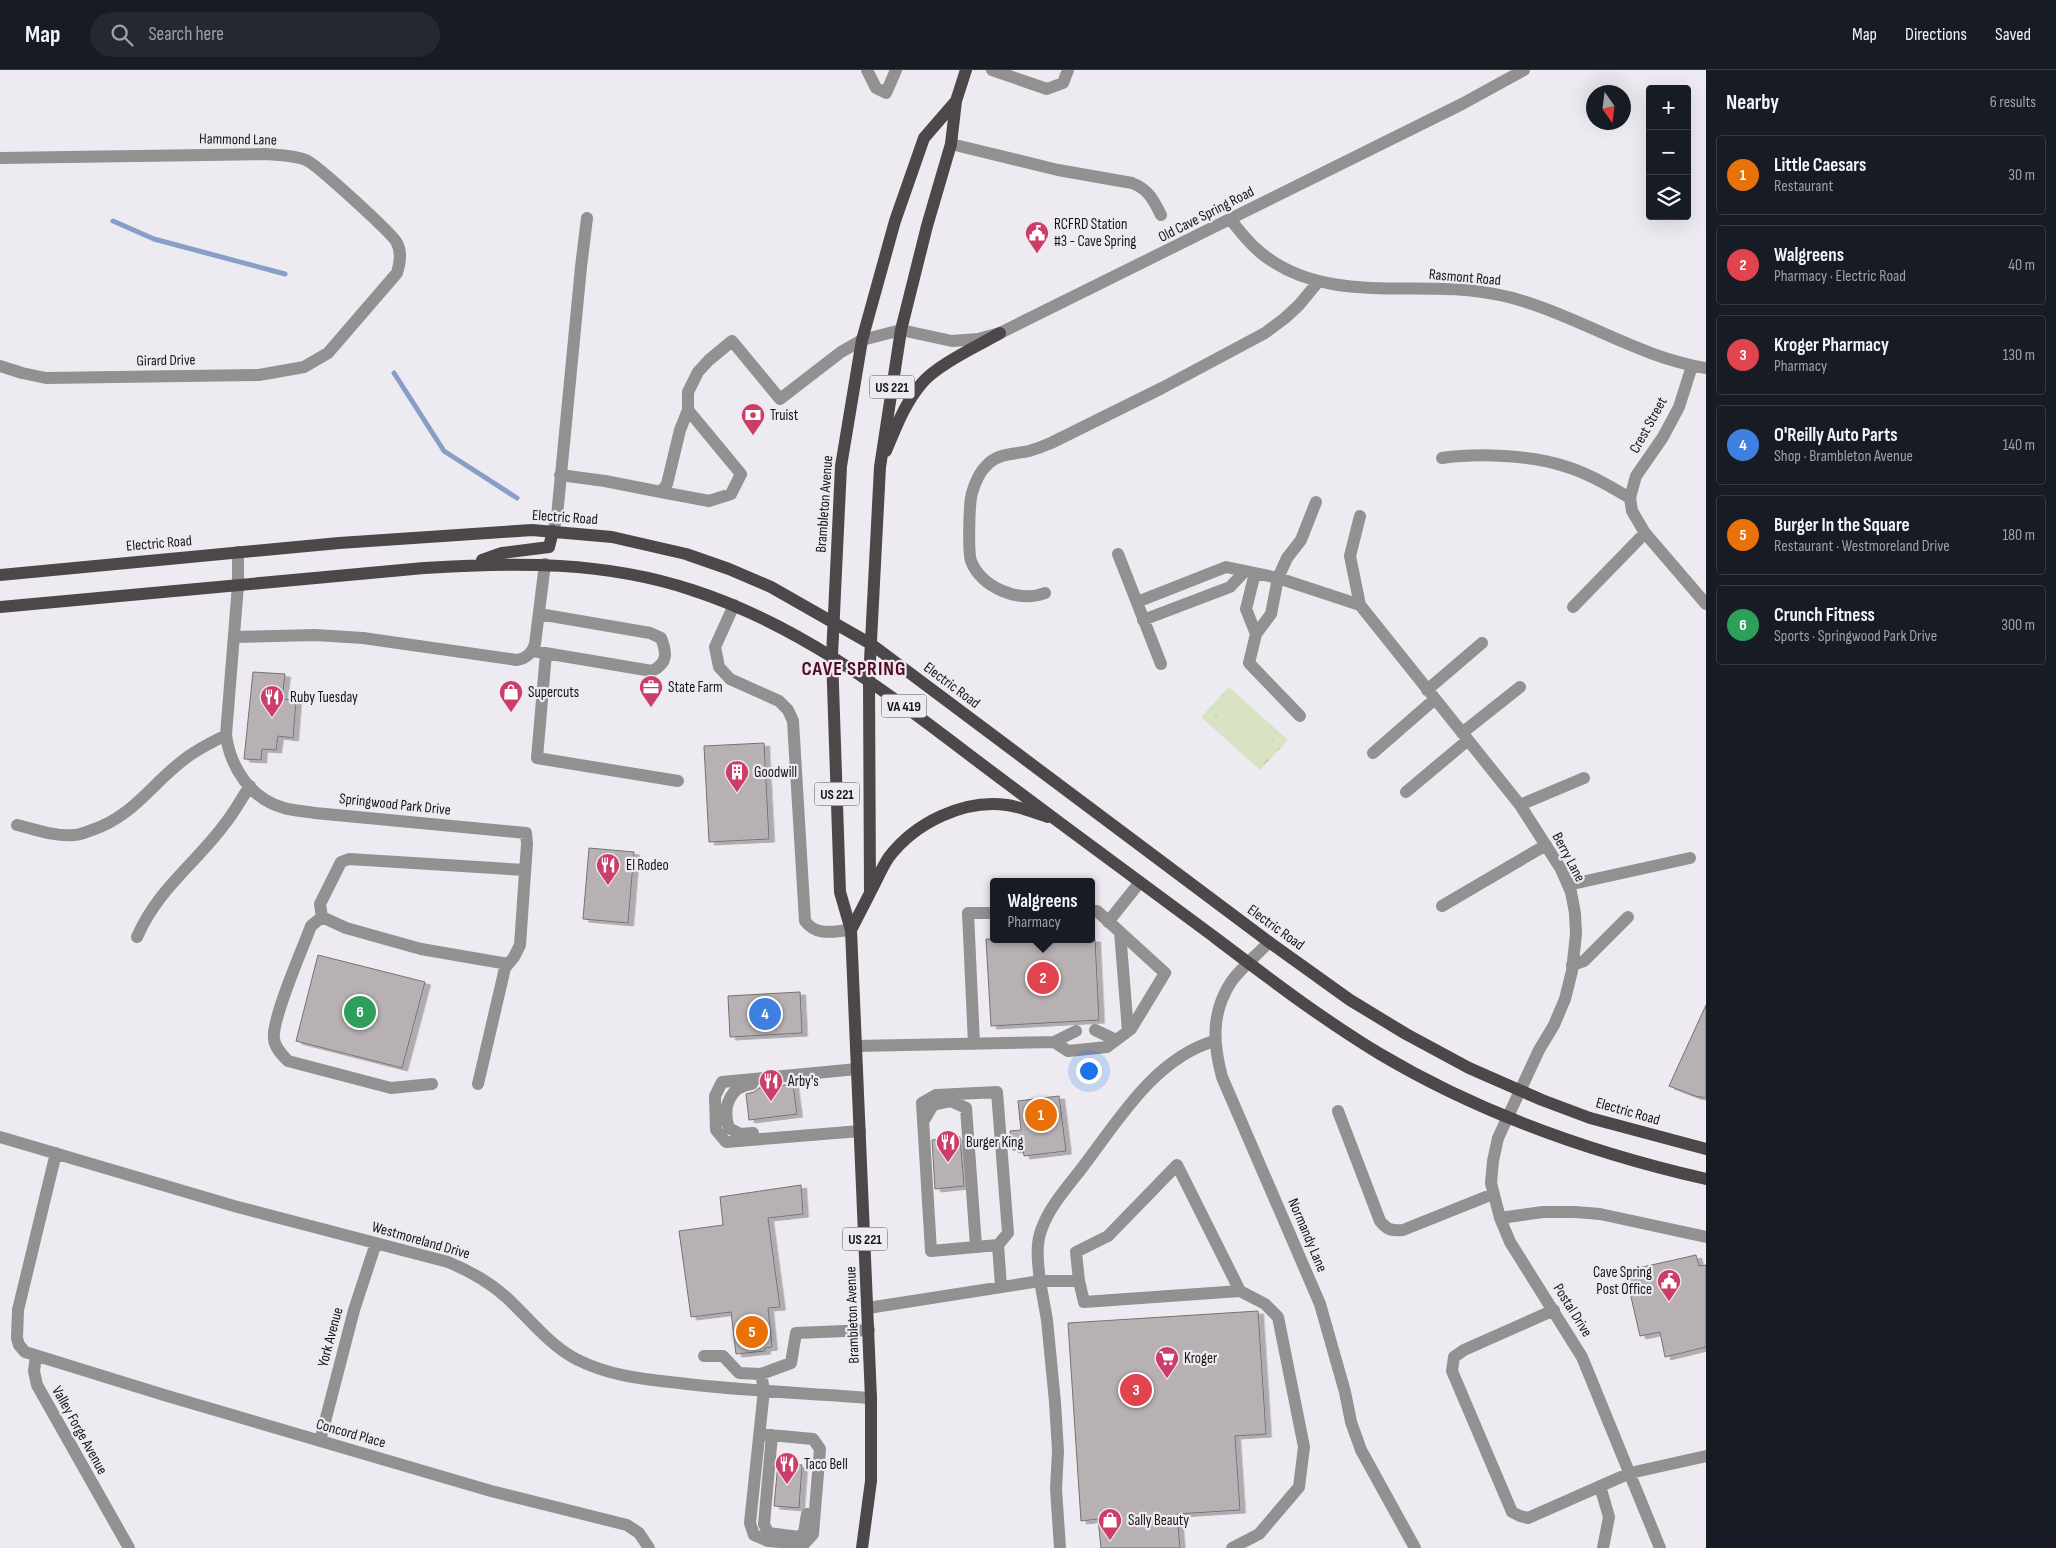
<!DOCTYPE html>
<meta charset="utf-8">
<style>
:root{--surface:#171b24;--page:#242831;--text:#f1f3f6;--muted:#9ea1a6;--line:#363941;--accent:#ea580c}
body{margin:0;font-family:"Sofia Sans Condensed",sans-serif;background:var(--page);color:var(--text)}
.controls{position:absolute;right:15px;top:15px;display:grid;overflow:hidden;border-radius:5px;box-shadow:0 5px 20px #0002}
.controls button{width:45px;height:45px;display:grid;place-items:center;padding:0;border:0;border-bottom:1px solid var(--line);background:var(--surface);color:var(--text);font:25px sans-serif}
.compass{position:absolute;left:1586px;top:15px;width:45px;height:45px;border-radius:50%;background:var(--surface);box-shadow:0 5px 20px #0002;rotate:166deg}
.you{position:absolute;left:1088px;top:1000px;width:18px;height:18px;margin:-12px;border:4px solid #fff;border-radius:50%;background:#1a73e8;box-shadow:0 0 0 8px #1a73e833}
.badge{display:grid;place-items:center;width:32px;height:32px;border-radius:50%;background:var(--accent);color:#fff;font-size:16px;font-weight:700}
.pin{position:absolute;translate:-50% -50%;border:2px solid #fff;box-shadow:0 1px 5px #0006}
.popup{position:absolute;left:990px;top:808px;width:105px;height:65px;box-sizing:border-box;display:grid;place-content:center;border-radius:5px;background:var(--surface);filter:drop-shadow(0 1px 4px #0005);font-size:16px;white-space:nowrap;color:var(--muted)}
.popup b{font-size:19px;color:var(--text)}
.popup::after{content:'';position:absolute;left:50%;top:100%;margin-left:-10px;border:10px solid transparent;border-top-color:var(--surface)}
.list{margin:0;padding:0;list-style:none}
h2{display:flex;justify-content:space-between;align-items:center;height:65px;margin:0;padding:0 20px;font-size:21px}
h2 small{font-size:16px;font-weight:400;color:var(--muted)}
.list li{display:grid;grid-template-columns:32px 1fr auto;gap:15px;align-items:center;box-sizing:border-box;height:80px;margin:0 10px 10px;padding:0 10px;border:1px solid var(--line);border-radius:5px}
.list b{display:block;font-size:19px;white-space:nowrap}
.list p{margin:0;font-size:16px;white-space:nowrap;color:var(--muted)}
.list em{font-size:16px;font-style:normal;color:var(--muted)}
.icon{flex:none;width:28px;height:28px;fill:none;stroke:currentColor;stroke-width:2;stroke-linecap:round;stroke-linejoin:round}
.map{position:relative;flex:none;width:1706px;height:1478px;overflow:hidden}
header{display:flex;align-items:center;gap:30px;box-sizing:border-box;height:70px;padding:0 25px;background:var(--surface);border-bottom:1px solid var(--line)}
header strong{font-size:24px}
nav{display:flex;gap:28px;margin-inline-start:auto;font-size:18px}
.search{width:350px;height:45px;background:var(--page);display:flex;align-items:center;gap:12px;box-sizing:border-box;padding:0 18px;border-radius:28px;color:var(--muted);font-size:19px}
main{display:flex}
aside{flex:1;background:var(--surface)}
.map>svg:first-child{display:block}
.park{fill:url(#park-crowns)}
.pitch{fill:#d8e3c3}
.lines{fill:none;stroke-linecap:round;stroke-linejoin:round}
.stream{stroke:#889ec9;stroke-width:5}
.building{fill:#b8b1b3;stroke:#777173;filter:url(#shadow)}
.minor{stroke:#939091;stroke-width:12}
.major{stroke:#4c4748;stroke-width:12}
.labels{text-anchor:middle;stroke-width:4.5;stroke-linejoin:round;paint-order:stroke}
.shield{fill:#edebf1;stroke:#565558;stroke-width:1}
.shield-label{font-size:14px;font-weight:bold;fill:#161517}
.street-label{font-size:15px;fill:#161517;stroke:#edebf1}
.poi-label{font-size:15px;fill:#161517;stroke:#edebf1;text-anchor:start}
.district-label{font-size:20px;font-weight:bold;letter-spacing:1px;fill:#520d23;stroke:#edebf1}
</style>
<header>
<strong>Map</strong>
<div class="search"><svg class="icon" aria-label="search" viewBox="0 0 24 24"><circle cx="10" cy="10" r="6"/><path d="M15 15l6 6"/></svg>Search here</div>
<nav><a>Map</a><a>Directions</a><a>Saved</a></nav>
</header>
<main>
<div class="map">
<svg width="1706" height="1478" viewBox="0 0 1706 1478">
<defs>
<pattern id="park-crowns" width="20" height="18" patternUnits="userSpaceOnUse" patternTransform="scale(1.25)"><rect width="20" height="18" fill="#d8e3c3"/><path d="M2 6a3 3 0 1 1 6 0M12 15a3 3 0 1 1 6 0" fill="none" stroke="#b9c2a7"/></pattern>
<filter id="shadow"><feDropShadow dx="5.5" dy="3" stdDeviation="0" flood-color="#0004"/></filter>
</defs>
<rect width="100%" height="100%" fill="#edebf1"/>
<path class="park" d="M1229,617l59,53 -28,30 -59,-53z"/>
<path class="pitch" d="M1233,628l42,39 -19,21 -42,-39z"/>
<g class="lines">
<path class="stream" d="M113,151l41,18 131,35
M394,303l50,78 73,47"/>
</g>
<path class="building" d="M253,602l32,2 -3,25 14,1 -3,38 -15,-2 -2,14 -14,-1 -1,11 -17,-1z
M764,673l5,96 -60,3 -5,-96z
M589,778l45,4 -6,71 -45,-4z
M986,869h109l4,81 -108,6z
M318,885l107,27 -23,86 -106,-27z
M800,922l2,41 -72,4 -2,-41z
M1706,935v93l-11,-2 -26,-10z
M793,1014l4,30 -48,6 -3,-26 8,-2 5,-4z
M1059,1026l7,55 -42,5 -1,-7 -10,1 -3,-19 11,-1 -3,-29z
M960,1067l4,49 -29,3 -3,-49z
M801,1115l2,29 -35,4 12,89 -12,1 4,39 -7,1v3l-29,3 -5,-42 -40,5 -12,-86 44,-6 -3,-28z
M1696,1185l3,11 7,-1v82l-41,10 -5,-25 -20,4 -15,-65z
M1258,1241l8,123 -31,2 5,74 -63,4 3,34h-79l-3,-29 -17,2 -13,-198z
M778,1393l24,2 -3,43 -25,-2z"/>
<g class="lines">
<path class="minor" d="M867,0l9,18 10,5 10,-23
M992,0l55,19 16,-6 5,-13
M951,74l107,26 74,13c16,6 21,16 29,32
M0,88l265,-4c13,1 29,1 41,6 10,4 87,74 91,83 5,10 3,20 0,30l-69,80 -24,14 -45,8 -213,3 -24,-5 -22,-7
M1231,150c9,12 19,24 30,33 59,48 136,31 205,37 21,2 43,6 63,13 59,19 114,55 177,65
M1692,296l-13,41 -16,30 -27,39 -6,22 2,13 13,22 61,71
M1442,388c35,-5 89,-3 122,8 24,7 45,20 66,32
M560,405l45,6 56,11 6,-8 13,-54 8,-20v-18l10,-20 11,-12 23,-19 48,58 61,-47 21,-12 39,-10 51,11 26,-2 22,-6 462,-229 62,-34
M661,422l48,9 22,-7 10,-20 -53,-64
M553,461l4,-15 24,-249 6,-49
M238,482v33l-12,150c4,31 24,64 58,73 10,3 21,3 31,5l211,20 1,11 -7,101 -6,12 -9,11 -27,116
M1118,484l43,110
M1255,503l-9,36 10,25
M1045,523c-26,10 -63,-5 -74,-32 -3,-9 -2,-58 1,-68 3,-11 9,-23 17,-30 11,-10 27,-9 40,-12 7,-2 15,-5 22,-8l111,-55 103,-55 20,-15 14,-13 19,-23
M1137,532l89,-35 52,11 82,27 160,200 41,64 10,23 4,21 1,21 -4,37 -7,28 -11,26 -15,25 -41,88 -5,23 -2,22 9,35 10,24 72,115 78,191
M734,535l-19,42 4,20 11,12 49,22 9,9 5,11 12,200c12,16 28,10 46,9
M1360,535l-10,-49 10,-40
M1573,537l72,-74
M1143,550l87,-33 15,-16
M234,567l81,-2 48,3 154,22c9,-2 15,-6 18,-16l10,-80
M533,581l119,20c16,-8 15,-18 9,-33l-11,-5 -111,-19
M546,583l-9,105 141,23
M1427,620l55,-47
M1300,646l-51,-53 7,-29 15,-20 7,-36 9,-20 14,-18 15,-38
M1462,663l58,-46
M1373,683l62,-54
M1406,722l62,-52
M1520,735l64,-27
M17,755c17,4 38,12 57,10 6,0 12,-3 18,-5 42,-14 60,-47 94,-72 12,-9 26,-16 40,-23
M1568,815l122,-27
M1442,836l104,-61
M322,847l-11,9c-8,22 -40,94 -37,113 1,9 8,16 14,22l103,27 41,-4
M1108,852l32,-40
M1120,862l8,99
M137,867c21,-48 57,-72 87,-112 10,-12 17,-26 26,-39
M1269,872c-12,13 -28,26 -38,40 -20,31 -18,61 -9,95l98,227 25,88 6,30 10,28 54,98
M508,894l-87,-15 -75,-21 -24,-11 -2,-13 21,-42 8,-3 176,11
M1572,895l12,-4 44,-44
M1095,960l21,10
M1054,972l22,-11
M974,974l-6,-131h26
M856,976l198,-4 14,9 39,-4 24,-18 34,-56 -68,-62h-5
M857,999l-135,13 -7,14 1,34 10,12 134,-11
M752,1014c-23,2 -30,25 -23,44l11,6 13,-1
M1338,1041l42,110c7,9 12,10 23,9l90,-36
M923,1052l10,-17 18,-4 15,7 10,138
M0,1067l234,69 214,56c22,9 40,19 58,35 22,20 43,48 70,62 33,17 67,20 103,24 64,8 128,10 192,15
M56,1083l-38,157 -1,28 2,7 6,7 139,43 327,96 136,34 12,8 10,15
M1500,1148l43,-6h32l25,2 106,23
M998,1175l10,-12 -11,-141 -61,3 -14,8 9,148 67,-6 3,42
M1079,1211l-3,-29 32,-16 69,-71 63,126
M868,1238l172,-27c-2,-17 -5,-37 2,-53 8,-22 26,-42 40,-60 36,-47 72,-109 132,-127
M1554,1240l-90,40 -10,7 -2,14 60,141 8,4 8,2 102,-45 76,-17
M36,1286l-2,15 3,14 92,163
M704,1286h19l16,17 22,1 30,-11 5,-30 73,-3
M760,1364l53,5 7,10 -7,85 -9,10 -36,-3 -14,-6 -4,-12 14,-133 -3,-16
M772,1365l-8,89 4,9 31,4 5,-4 3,-19
M320,1371l34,-131 22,-67
M1600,1416l9,31 -6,31
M1060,1478l-4,-59 2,-38 -3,-49 -8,-82 -7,-39h39l5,21 156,-11 25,13 13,13 26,130 -5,40 -40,47 -27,14"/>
<path class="major" d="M886,381c10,-24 19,-48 36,-68 16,-19 56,-37 78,-50
M482,490l20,-7 47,-6 4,-16
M0,505l339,-32 193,-13 80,7 74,17 43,15 42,18 100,57 398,298 81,58 56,34 63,34 73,32 48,18 116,31
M0,537l424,-39c91,-6 181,-7 268,22 121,39 215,119 316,194 68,51 136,101 205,152 54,41 109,83 167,118 101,60 212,99 326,125
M871,821c6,-11 11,-24 18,-34 26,-34 74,-58 118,-52 14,2 28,8 41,12
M851,860l19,-37 -1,-213 11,-213 21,-137 26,-104 24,-82 5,-43 10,-31
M862,1478l9,-67v-83l-20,-468 -11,-38 -8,-236 9,-190 21,-126 33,-119 29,-83 32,-37"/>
</g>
<defs>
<g id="civic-pin" transform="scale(1.25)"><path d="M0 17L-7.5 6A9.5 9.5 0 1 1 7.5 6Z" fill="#cc3e67" stroke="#edebf1"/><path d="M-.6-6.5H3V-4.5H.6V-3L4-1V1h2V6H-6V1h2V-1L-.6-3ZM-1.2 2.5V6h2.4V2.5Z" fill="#fff"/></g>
<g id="bank-pin" transform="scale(1.25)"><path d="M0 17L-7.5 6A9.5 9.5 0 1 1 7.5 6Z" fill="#cc3e67" stroke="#edebf1"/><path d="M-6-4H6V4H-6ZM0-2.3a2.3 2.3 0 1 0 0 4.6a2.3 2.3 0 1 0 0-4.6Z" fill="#fff"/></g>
<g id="office-pin" transform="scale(1.25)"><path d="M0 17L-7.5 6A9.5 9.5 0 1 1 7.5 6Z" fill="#cc3e67" stroke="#edebf1"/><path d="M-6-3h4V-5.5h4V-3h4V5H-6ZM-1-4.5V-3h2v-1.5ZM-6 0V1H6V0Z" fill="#fff"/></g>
<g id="shop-pin" transform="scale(1.25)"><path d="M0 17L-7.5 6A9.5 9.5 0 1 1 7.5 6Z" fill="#cc3e67" stroke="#edebf1"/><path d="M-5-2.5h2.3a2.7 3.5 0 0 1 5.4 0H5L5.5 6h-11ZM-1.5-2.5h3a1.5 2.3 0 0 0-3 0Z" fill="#fff"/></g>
<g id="restaurant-pin" transform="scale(1.25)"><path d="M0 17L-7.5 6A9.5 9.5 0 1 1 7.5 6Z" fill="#cc3e67" stroke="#edebf1"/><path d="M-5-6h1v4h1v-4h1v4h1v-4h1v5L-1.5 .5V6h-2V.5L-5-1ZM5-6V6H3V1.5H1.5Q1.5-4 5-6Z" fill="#fff"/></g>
<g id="building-pin" transform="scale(1.25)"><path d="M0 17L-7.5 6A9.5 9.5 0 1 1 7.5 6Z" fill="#cc3e67" stroke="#edebf1"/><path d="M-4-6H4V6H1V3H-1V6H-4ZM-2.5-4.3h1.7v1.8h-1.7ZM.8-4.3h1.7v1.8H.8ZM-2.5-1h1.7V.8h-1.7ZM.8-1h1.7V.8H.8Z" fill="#fff"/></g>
<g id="supermarket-pin" transform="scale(1.25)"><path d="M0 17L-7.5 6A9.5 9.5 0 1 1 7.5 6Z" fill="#cc3e67" stroke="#edebf1"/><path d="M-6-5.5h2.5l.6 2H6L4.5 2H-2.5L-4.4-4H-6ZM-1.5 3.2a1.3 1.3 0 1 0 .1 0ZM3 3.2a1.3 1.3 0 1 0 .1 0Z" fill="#fff"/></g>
</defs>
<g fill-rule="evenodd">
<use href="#civic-pin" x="1037" y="163"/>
<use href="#bank-pin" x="753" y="345"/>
<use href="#office-pin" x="651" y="617"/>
<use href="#shop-pin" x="511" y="622"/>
<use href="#restaurant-pin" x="272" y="627"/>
<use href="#building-pin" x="737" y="702"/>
<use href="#restaurant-pin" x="608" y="795"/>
<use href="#restaurant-pin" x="771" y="1011"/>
<use href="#restaurant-pin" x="948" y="1072"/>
<use href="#civic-pin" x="1669" y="1211"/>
<use href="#supermarket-pin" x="1167" y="1288"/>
<use href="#restaurant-pin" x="787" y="1394"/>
<use href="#shop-pin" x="1110" y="1450"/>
</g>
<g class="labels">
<g class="shield">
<rect x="869.5" y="305.5" width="45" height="23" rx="4"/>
<rect x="881.5" y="624.5" width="45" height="23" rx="4"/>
<rect x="814.5" y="712.5" width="45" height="23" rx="4"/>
<rect x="842.5" y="1157.5" width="45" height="23" rx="4"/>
</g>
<g class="shield-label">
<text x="892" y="322">US 221</text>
<text x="904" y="641">VA 419</text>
<text x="837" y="729">US 221</text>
<text x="865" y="1174">US 221</text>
</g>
<g class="street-label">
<text transform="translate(238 69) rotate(1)" y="5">Hammond Lane</text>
<text transform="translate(1206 144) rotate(-27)" y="5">Old Cave Spring Road</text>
<text transform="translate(1465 207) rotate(5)" y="5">Rasmont Road</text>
<text transform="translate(166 290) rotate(-1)" y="5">Girard Drive</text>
<text transform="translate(1648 355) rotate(-61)" y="5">Crest Street</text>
<text transform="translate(824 434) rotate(-86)" y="5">Brambleton Avenue</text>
<text transform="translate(565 447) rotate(4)" y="5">Electric Road</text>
<text transform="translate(159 473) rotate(-5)" y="5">Electric Road</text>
<text transform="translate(952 615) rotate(37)" y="5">Electric Road</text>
<text transform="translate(395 734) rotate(6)" y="5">Springwood Park Drive</text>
<text transform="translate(1569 787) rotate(62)" y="5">Berry Lane</text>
<text transform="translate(1276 857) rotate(36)" y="5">Electric Road</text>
<text transform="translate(1628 1041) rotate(16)" y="5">Electric Road</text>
<text transform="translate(1308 1165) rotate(67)" y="5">Normandy Lane</text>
<text transform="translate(421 1170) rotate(16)" y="5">Westmoreland Drive</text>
<text transform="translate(1573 1240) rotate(58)" y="5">Postal Drive</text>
<text transform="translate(852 1245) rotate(-92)" y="5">Brambleton Avenue</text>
<text transform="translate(330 1267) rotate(-75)" y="5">York Avenue</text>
<text transform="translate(80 1360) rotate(61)" y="5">Valley Forge Avenue</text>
<text transform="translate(351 1363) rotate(16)" y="5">Concord Place</text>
</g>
<g class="poi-label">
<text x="1054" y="159">RCFRD Station<tspan x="1054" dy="17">#3 - Cave Spring</tspan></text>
<text x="770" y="350">Truist</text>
<text x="668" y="622">State Farm</text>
<text x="528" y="627">Supercuts</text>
<text x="290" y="632">Ruby Tuesday</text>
<text x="754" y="707">Goodwill</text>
<text x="626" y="800">El Rodeo</text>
<text x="788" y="1016">Arby's</text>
<text x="966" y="1077">Burger King</text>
<text x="1652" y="1207" text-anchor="end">Cave Spring<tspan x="1652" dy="17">Post Office</tspan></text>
<text x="1184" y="1293">Kroger</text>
<text x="804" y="1399">Taco Bell</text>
<text x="1128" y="1455">Sally Beauty</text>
</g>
<g class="district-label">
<text x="854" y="605">CAVE SPRING</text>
</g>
</g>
</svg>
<div class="controls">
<button>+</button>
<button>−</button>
<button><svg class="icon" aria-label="layers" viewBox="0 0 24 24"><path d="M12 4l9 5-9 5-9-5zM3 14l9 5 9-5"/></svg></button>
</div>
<svg class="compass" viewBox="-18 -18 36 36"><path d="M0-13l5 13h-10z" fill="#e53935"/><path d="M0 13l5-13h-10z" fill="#9ea1a6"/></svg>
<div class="you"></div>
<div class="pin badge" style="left:1041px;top:1045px;background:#e8710a">1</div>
<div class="pin badge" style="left:1043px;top:908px;background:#e0444e">2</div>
<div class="popup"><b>Walgreens</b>Pharmacy</div>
<div class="pin badge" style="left:1136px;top:1320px;background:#e0444e">3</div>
<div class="pin badge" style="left:765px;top:944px;background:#3f7fe0">4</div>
<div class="pin badge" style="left:752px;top:1262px;background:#e8710a">5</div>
<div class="pin badge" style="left:360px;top:942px;background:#2e9e5b">6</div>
</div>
<aside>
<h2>Nearby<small>6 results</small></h2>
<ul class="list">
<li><span class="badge" style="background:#e8710a">1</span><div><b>Little Caesars</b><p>Restaurant</p></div><em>30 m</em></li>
<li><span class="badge" style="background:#e0444e">2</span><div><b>Walgreens</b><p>Pharmacy · Electric Road</p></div><em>40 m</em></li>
<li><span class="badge" style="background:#e0444e">3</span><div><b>Kroger Pharmacy</b><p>Pharmacy</p></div><em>130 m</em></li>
<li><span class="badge" style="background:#3f7fe0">4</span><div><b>O'Reilly Auto Parts</b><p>Shop · Brambleton Avenue</p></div><em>140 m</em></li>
<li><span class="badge" style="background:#e8710a">5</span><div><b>Burger In the Square</b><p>Restaurant · Westmoreland Drive</p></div><em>180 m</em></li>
<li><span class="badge" style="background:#2e9e5b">6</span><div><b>Crunch Fitness</b><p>Sports · Springwood Park Drive</p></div><em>300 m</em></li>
</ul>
</aside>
</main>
